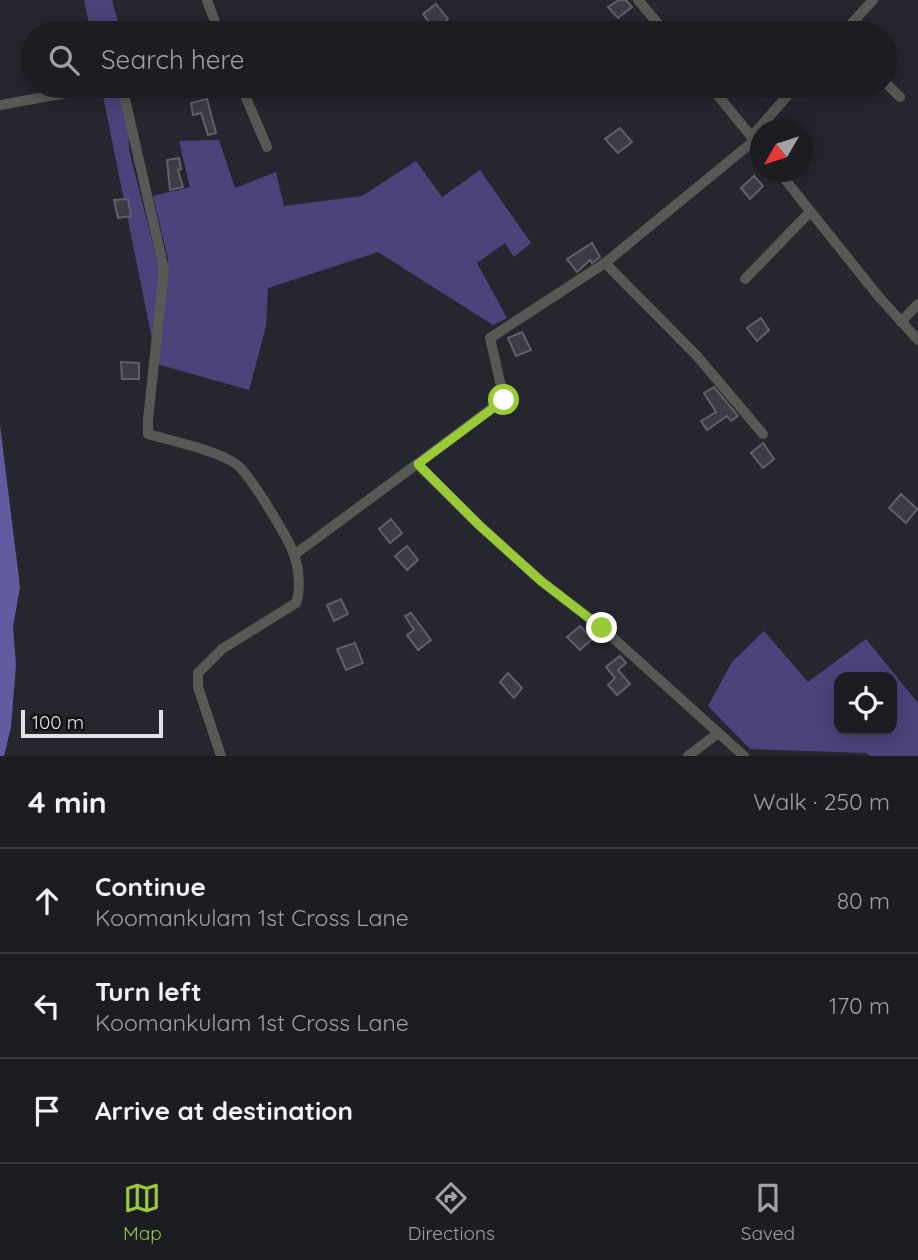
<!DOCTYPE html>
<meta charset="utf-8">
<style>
:root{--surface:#1c1c23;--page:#292930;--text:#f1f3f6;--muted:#a0a1a6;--line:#3a3a41;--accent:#99cb36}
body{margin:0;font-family:Quicksand,sans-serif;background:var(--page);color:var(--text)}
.controls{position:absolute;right:21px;bottom:21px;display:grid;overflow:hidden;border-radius:14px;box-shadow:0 4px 18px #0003}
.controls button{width:63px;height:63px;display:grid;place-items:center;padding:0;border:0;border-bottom:2px solid var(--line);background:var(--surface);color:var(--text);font:35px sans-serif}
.compass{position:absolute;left:750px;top:119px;width:63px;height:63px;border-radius:50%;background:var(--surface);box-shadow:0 4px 18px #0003;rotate:231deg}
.scale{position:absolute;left:21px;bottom:18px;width:142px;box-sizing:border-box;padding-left:7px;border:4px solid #e1e1e7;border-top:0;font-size:19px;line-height:24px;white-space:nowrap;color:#e1e1e7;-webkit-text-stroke:5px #101013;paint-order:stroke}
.stop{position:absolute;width:21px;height:21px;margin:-16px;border:5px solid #99cb36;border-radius:50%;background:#fff}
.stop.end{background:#99cb36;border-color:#fff;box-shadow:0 2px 7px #0008}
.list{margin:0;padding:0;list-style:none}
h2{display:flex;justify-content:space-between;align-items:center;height:91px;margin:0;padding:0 28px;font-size:30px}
h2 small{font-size:23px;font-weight:400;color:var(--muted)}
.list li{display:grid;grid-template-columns:46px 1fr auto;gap:21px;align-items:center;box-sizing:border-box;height:105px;padding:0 28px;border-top:2px solid var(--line)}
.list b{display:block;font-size:26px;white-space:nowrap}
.list p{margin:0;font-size:23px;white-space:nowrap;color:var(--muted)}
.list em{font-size:23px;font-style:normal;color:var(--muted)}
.icon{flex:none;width:38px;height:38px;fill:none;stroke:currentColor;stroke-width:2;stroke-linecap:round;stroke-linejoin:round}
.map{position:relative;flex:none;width:918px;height:756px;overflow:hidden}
.search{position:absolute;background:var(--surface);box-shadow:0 4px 18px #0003;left:21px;right:21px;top:21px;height:77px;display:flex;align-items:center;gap:18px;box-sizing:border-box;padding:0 24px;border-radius:38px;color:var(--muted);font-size:26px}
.sheet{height:406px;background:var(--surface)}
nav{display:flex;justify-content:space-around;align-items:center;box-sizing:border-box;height:98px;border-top:2px solid var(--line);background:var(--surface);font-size:19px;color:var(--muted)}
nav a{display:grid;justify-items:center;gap:4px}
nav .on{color:var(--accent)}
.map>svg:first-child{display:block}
.green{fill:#4b447c;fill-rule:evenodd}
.water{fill:#635b9f}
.building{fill:#3d3c46;stroke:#60606a;stroke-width:2}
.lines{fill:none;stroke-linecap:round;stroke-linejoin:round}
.minor{stroke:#575954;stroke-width:10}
.route{stroke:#99cb36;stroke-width:9}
</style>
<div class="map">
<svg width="918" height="756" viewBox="0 0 918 756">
<rect width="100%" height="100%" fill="#26262f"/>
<path class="green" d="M84,0h28l9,33h-30z
M101,86h26l2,64 37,145 2,-36 -15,-63 37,-9 -11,-46 40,-1 16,48 41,-16 8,34 78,-10 54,-35 26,36 38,-27 51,73 -17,14 -9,-14 -28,20 30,55 -14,7 -115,-73 -110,36 -2,38 -17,64 -92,-26z
M764,631l44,51 58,-43 52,64v53h-48l-4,-3 -116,-4 -42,-43 24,-44zM892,677v53h-53v-53z"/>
<path class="water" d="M0,425l20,162 -7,40 3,38 -5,62 -7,29h-4z"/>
<path class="building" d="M619,0h7l6,7 -14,11 -10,-11z
M436,4l12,15 -19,14 -6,-7 5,-5 -5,-7z
M207,99l9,34 -8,2 -7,-22 -8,2 -2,-12z
M620,128l12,14 -14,11 -13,-14z
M179,158l2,11 -3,1 5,17 -13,3 -3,-30z
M754,176l9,10 -13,13 -9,-11z
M128,199l3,17 -13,2 -4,-18z
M592,243l8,14 -8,6 -2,-3 -13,12 -10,-13z
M761,318l8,12 -12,11 -10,-13z
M522,332l9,18 -15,6 -8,-18z
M121,362l18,1v16h-17z
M714,387l24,29 -7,5 -4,-5 -20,14 -6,-9 15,-9 -12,-19z
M763,443l11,16 -11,9 -12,-15z
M901,494l16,15 -11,14 -17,-15z
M391,519l11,14 -12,10 -11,-14z
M407,546l11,14 -11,10 -12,-14z
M341,599l7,15 -14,7 -7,-16z
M411,613l20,27 -13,10 -11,-15 7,-5 -9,-14z
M580,626l12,13 -12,11 -13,-13z
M355,643l8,20 -17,7 -9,-21z
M620,656l6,7 -8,7 12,14 -13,11 -9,-10 7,-7 -9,-11z
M508,673l14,15 -8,10 -14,-16z"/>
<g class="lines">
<path class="minor" d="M207,0l12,33
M638,0l28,33
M843,33l30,-33
M885,82l15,15
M122,86l42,183 -16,151v14c24,7 68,16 88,30 13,9 53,75 58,91 5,14 7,35 2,48l-74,46 -24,24v14l23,69
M241,86l26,61
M710,86l50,61
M0,105l105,-19
M752,136l44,-50
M779,172l100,125 39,43
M605,263l92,93 66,78
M745,279l65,-67
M901,322l17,-18
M294,555l123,-91
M688,756l29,-22
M744,756l-142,-128 -61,-47 -62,-56 -62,-61 87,-65 -14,-61 115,-75 150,-123"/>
</g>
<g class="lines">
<path class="route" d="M504,400l-86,64 61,61 62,56 61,47"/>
</g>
</svg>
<div class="controls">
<button><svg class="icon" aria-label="locate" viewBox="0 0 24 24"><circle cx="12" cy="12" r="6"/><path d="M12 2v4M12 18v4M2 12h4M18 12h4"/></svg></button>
</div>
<svg class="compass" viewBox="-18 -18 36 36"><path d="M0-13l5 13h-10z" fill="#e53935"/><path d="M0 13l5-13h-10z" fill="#a0a1a6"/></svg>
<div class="scale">100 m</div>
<div class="stop" style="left:504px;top:400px"></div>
<div class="stop end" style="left:602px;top:628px"></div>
<div class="search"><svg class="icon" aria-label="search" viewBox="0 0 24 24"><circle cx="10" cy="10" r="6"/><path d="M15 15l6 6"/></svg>Search here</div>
</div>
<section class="sheet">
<h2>4 min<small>Walk · 250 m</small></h2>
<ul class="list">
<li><svg class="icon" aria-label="ahead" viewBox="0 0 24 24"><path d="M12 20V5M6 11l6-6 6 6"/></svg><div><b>Continue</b><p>Koomankulam 1st Cross Lane</p></div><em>80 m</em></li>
<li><svg class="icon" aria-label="left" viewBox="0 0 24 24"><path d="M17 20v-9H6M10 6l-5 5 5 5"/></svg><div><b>Turn left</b><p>Koomankulam 1st Cross Lane</p></div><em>170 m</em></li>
<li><svg class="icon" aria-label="arrive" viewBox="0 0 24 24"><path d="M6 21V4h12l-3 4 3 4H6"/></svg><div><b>Arrive at destination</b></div></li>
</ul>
</section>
<nav>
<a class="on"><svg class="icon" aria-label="map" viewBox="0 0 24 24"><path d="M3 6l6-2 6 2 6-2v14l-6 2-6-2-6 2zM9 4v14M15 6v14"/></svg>Map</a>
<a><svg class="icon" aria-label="directions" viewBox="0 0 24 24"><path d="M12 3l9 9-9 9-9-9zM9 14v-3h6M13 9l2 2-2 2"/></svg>Directions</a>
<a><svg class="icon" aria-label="saved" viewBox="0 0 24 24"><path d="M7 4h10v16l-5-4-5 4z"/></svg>Saved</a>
</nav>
